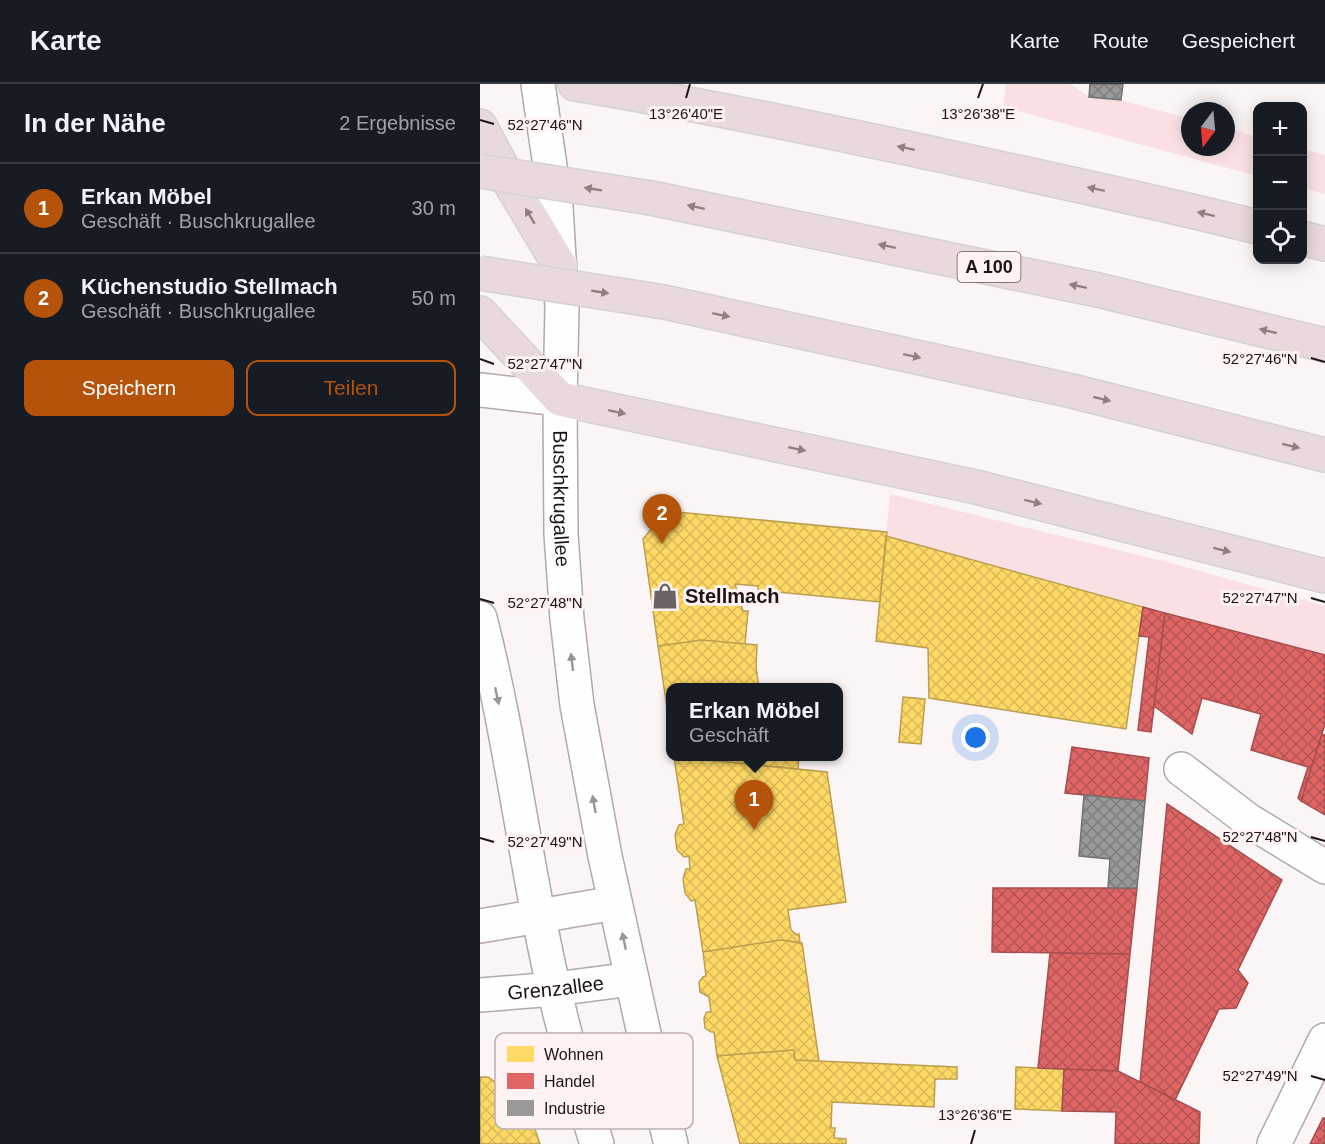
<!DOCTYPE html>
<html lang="de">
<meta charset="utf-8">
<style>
:root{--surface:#171b24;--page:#242831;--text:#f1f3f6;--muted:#9ea1a6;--line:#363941;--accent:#b45309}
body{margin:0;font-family:Arial,sans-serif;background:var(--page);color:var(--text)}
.controls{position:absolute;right:18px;top:18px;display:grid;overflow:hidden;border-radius:12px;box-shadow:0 3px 15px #0003}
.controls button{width:54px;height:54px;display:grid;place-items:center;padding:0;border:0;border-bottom:2px solid var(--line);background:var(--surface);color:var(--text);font:30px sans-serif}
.compass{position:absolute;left:701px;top:18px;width:54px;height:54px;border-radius:50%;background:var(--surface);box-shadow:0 3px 15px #0003;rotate:196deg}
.you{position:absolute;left:496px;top:654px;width:21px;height:21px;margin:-15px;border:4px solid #fff;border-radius:50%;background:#1a73e8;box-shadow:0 0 0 9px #1a73e833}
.badge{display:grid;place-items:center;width:39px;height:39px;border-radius:50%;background:var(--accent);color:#fff;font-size:20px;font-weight:700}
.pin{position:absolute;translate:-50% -50px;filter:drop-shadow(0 2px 3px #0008)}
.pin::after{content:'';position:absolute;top:32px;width:21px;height:18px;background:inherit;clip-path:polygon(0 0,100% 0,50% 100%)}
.popup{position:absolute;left:186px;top:599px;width:177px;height:78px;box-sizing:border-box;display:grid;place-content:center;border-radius:12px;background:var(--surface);filter:drop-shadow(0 2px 4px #0005);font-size:20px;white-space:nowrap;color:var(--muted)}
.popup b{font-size:22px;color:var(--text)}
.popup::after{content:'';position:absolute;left:50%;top:100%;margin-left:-12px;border:12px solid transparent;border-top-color:var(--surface)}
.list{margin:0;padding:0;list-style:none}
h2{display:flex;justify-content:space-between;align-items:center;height:78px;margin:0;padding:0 24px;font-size:26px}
h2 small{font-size:20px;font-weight:400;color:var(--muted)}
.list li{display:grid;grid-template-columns:39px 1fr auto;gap:18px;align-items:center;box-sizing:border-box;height:90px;padding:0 24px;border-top:2px solid var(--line)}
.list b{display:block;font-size:22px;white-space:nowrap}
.list p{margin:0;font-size:20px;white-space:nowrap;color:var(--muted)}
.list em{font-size:20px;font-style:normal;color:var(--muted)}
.actions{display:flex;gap:12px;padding:18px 24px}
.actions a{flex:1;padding:14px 0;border:2px solid var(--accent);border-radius:12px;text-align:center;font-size:21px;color:var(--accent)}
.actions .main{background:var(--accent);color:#fff}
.icon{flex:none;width:33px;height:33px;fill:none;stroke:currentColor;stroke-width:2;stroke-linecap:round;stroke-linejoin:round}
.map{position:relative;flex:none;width:845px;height:1060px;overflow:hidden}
header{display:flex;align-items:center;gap:36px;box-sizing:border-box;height:84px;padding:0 30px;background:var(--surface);border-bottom:2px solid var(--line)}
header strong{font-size:28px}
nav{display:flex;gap:33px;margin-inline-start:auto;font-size:21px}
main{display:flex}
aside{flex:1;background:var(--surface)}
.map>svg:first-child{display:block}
.grass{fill:#fae0e2}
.homes{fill:url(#homes-cross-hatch);stroke:#bc9e4e;stroke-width:1.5}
.shops{fill:url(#shops-cross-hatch);stroke:#a64d4e;stroke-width:1.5}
.industry{fill:url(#industry-cross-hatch);stroke:#747171;stroke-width:1.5}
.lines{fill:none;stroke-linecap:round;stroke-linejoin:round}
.minor-casing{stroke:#b1a9aa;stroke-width:36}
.secondary-casing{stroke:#b1a9aa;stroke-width:36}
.motorway-casing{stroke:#d5d1d1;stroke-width:36}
.minor{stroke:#fefefe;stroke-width:33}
.secondary{stroke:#fefefe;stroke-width:33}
.motorway{stroke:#ead9dc;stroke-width:33}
.motorway-bridge-casing{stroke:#d5d1d1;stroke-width:36;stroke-linecap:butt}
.motorway-bridge{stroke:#ead9dc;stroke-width:33}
.oneway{fill:#8e8082}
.oneway2{fill:#999595}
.ticks{fill:none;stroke:#1e1415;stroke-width:2}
.labels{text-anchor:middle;stroke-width:6;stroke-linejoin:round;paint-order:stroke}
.shield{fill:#fef2f3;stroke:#615758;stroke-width:1.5}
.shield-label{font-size:18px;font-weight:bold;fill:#1e1415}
.street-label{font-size:20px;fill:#1e1415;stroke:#fef2f3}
.poi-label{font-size:20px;font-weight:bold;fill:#1e1415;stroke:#fef2f3;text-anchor:start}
.key{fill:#fef2f3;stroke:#bbafb0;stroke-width:1.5}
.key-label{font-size:16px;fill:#1e1415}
.ticks-label{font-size:15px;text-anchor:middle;fill:#1e1415;stroke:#fef2f3;stroke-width:6;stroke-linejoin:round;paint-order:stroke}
</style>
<header>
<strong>Karte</strong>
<nav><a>Karte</a><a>Route</a><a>Gespeichert</a></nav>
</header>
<main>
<aside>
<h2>In der Nähe<small>2 Ergebnisse</small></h2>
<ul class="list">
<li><span class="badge">1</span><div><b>Erkan Möbel</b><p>Geschäft · Buschkrugallee</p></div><em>30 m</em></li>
<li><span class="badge">2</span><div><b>Küchenstudio Stellmach</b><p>Geschäft · Buschkrugallee</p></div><em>50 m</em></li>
</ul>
<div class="actions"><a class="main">Speichern</a><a>Teilen</a></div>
</aside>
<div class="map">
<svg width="845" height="1060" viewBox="0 0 845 1060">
<defs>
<pattern id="homes-cross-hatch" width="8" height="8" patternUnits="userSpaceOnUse" patternTransform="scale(1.5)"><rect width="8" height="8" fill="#ffd966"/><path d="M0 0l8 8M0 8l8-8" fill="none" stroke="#dab958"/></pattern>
<pattern id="shops-cross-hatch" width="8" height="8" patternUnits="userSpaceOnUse" patternTransform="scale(1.5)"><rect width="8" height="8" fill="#e06666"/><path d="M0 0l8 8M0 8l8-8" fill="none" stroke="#b55353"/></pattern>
<pattern id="industry-cross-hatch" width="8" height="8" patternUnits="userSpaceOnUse" patternTransform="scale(1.5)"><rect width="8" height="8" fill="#999"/><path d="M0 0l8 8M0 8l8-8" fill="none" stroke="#7c7c7c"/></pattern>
</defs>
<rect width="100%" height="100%" fill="#fbf5f5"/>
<path class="grass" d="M526,0h65l18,13 32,3 69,19v28h36v-19l31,9v39l-254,-69z
M823,65l22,6v39l-22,-6z
M410,410l281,69 154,43v49l-439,-119z"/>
<path class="homes" d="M186,427l221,21 -7,70 -122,-12v-4l-23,-2 8,27h5l-3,33 -43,-4 -44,6 -15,-107z
M406,452l257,71 -17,122 -197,-31 -1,-50 -52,-7z
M222,556l55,5 -1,22 3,21h-89v41l-12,-83z
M423,613l22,2 -4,45 -22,-2z
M194,672h125l-1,13z
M194,673l153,15 19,130 -58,8 3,20 6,5 2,-1 1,9 -19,-3 -78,12 -8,-52 -4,1 -6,-8 -2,-14 3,-10h4l-1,-13 -5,1 -7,-7 -2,-15 4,-10 5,-1z
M301,856l21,3 17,118 -24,-1 -1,-10 -77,6 -3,-24h-3l-6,-4 -1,-10 3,-6h4l-2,-15 -9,-5 -1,-10 4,-5 3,-1 -3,-24z
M314,966l1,10 162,7v12h-22l-1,28 -102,-5 -1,26h4l-1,10 12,1v5h-106l-23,-88z
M536,983l48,2 -2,42 -47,-2z
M0,993h8l38,26 14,41h-60z"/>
<path class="shops" d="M663,523l22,6 -14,119 -13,-2 11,-93 -10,-1z
M685,529l160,42v69l-24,77 -3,-3 10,-31 -57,-17 10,-36 -59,-16 -10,36 -38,-28z
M842,650l3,1v80l-24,-14z
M592,663l77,11 -4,43 -80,-8z
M687,720l115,76 -44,90 10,13 -12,25 -17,1 -44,91 -35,-18z
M513,804h144l-7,66 -138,-2z
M570,869l80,1 -12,117 -80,-3z
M584,985l54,2 82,41 -1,32h-84l1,-32 -54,-1z
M843,1034h2v26h-15z"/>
<path class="industry" d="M610,0h33l-2,16 -32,-3z
M604,711l61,6 -8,87h-29l2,-29 -31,-3z"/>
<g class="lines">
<g class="minor-casing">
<path id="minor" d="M701,685l67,51 77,47
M794,1060l51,-104"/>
</g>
<g class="secondary-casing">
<g id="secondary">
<path id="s1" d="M58,0l18,123 6,101 -2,91 1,135 6,85 10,86 28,151 45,205 21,83"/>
<path d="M0,306l80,9"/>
<path d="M0,534c25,97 39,197 58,296 15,78 35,155 59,230"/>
<path d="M0,842l135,-23"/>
<path id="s2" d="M0,911l75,-6 77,-10"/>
</g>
</g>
<g class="motorway-casing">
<path id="motorway" d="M95,0c123,20 246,46 369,72 105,23 209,45 314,71
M0,42l32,60 48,80
M171,114l447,92 227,55
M822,154l23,6
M184,218l408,89 253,64
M0,229l80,86 416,88 349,89"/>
</g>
<use href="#minor" class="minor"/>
<use href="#secondary" class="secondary"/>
<use href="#motorway" class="motorway"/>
<g class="motorway-bridge-casing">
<path id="motorway-bridge" d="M0,87l171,27
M0,189l184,29"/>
</g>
<use href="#motorway-bridge" class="motorway-bridge"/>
</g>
<defs><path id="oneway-solid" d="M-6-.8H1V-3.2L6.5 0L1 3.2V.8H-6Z" transform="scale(1.5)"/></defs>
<g class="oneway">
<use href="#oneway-solid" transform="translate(426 64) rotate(-168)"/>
<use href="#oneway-solid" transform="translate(113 105) rotate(-171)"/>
<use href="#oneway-solid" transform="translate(616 105) rotate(-168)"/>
<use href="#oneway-solid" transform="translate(216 123) rotate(-168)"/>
<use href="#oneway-solid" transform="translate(726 130) rotate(-166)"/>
<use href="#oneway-solid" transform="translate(50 132) rotate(-121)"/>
<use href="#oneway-solid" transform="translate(407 162) rotate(-168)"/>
<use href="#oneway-solid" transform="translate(598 202) rotate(-168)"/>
<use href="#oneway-solid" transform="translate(120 208) rotate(9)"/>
<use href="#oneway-solid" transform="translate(241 231) rotate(12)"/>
<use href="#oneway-solid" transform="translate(788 247) rotate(-166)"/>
<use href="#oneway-solid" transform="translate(432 272) rotate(12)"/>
<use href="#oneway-solid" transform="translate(622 315) rotate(14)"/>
<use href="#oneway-solid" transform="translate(137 328) rotate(12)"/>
<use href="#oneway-solid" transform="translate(811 362) rotate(14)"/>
<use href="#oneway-solid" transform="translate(317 365) rotate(12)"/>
<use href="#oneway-solid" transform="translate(553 418) rotate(14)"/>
<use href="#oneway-solid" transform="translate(742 466) rotate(14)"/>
</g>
<g class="oneway2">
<use href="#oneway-solid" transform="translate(92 578) rotate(-97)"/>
<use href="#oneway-solid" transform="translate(17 612) rotate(78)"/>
<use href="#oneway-solid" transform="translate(114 720) rotate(-100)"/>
<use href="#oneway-solid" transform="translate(144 857) rotate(-102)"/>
</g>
<path class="ticks" d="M206,14l4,-14M498,14l5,-14M0,36l14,4M831,274l14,4M0,275l14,5M831,514l14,4M0,515l14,4M831,753l14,4M0,754l14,4M831,992l14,4M491,1060l4,-14"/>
<defs>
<g id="shop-bare" transform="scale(2.07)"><path d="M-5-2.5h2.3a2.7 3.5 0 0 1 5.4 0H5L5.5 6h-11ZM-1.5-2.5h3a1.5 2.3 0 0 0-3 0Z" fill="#6b6363" stroke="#fef2f3" stroke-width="2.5" paint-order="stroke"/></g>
</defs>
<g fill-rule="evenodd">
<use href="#shop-bare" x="185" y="512"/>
</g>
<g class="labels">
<rect class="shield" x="477.5" y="168" width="63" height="30" rx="4.5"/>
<g class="shield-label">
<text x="509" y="189">A 100</text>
</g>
<g class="street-label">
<text dy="7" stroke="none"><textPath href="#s1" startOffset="416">Buschkrugallee</textPath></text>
<text dy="7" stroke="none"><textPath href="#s2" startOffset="76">Grenzallee</textPath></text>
</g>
<g class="poi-label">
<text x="205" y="519">Stellmach</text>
</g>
</g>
<rect x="15" y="949" width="198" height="96" rx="9" class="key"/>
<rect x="27" y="962" width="27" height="16" fill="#ffd966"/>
<rect x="27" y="989" width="27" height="16" fill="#e06666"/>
<rect x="27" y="1016" width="27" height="16" fill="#999"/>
<g class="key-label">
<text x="64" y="976">Wohnen</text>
<text x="64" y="1003">Handel</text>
<text x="64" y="1030">Industrie</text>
</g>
<g class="ticks-label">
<text x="206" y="35">13°26'40"E</text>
<text x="498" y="35">13°26'38"E</text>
<text x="65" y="46">52°27'46"N</text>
<text x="780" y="280">52°27'46"N</text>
<text x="65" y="285">52°27'47"N</text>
<text x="780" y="519">52°27'47"N</text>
<text x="65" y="524">52°27'48"N</text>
<text x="780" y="758">52°27'48"N</text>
<text x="65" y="763">52°27'49"N</text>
<text x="780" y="997">52°27'49"N</text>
<text x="495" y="1036">13°26'36"E</text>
</g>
</svg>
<div class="controls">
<button>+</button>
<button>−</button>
<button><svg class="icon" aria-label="locate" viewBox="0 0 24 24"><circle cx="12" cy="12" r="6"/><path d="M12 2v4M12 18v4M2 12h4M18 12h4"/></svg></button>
</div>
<svg class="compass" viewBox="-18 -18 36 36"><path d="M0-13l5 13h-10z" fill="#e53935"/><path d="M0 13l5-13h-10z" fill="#9ea1a6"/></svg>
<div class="you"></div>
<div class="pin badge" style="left:274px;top:746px">1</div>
<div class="popup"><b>Erkan Möbel</b>Geschäft</div>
<div class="pin badge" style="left:182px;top:460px">2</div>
</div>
</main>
